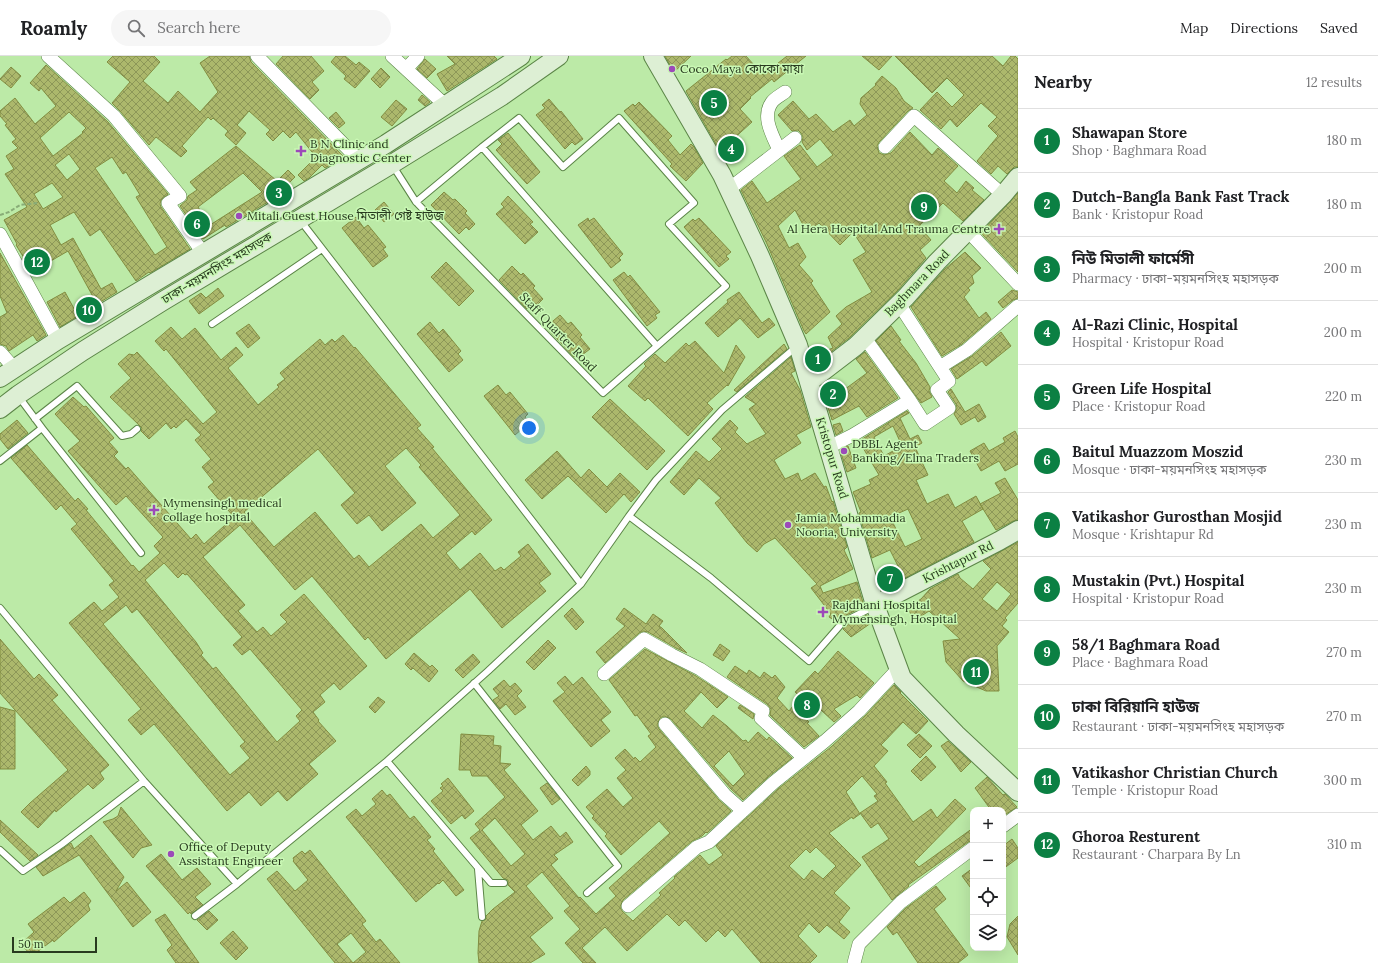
<!DOCTYPE html>
<meta charset="utf-8">
<style>
:root{--surface:#fff;--page:#f6f6f6;--text:#202124;--muted:#757577;--line:#e0e0e0;--accent:#0b8043}
body{margin:0;font-family:Lora,"Noto Sans Bengali",serif;background:var(--page);color:var(--text)}
.controls{position:absolute;right:12px;bottom:12px;display:grid;overflow:hidden;border-radius:8px;box-shadow:0 4px 16px #0002}
.controls button{width:36px;height:36px;display:grid;place-items:center;padding:0;border:0;border-bottom:1px solid var(--line);background:var(--surface);color:var(--text);font:20px sans-serif}
.scale{position:absolute;left:12px;bottom:10px;width:85px;box-sizing:border-box;padding-left:4px;border:2px solid #283a1f;border-top:0;font-size:11px;line-height:14px;white-space:nowrap;color:#283a1f;-webkit-text-stroke:3px #c9f8b4;paint-order:stroke}
.you{position:absolute;left:529px;top:372px;width:14px;height:14px;margin:-10px;border:3px solid #fff;border-radius:50%;background:#1a73e8;box-shadow:0 0 0 6px #1a73e833}
.badge{display:grid;place-items:center;width:26px;height:26px;border-radius:50%;background:var(--accent);color:#fff;font-size:13px;font-weight:700}
.pin{position:absolute;translate:-50% -50%;border:2px solid #fff;box-shadow:0 1px 4px #0006}
.list{margin:0;padding:0;list-style:none}
h2{display:flex;justify-content:space-between;align-items:center;height:52px;margin:0;padding:0 16px;font-size:17px}
h2 small{font-size:13px;font-weight:400;color:var(--muted)}
.list li{display:grid;grid-template-columns:26px 1fr auto;gap:12px;align-items:center;box-sizing:border-box;height:64px;padding:0 16px;border-top:1px solid var(--line)}
.list b{display:block;font-size:15px;white-space:nowrap}
.list p{margin:0;font-size:13px;white-space:nowrap;color:var(--muted)}
.list em{font-size:13px;font-style:normal;color:var(--muted)}
.icon{flex:none;width:22px;height:22px;fill:none;stroke:currentColor;stroke-width:2;stroke-linecap:round;stroke-linejoin:round}
.map{position:relative;flex:none;width:1018px;height:907px;overflow:hidden}
header{display:flex;align-items:center;gap:24px;box-sizing:border-box;height:56px;padding:0 20px;background:var(--surface);border-bottom:1px solid var(--line)}
header strong{font-size:19px}
nav{display:flex;gap:22px;margin-inline-start:auto;font-size:14px}
.search{width:280px;height:36px;background:var(--page);display:flex;align-items:center;gap:10px;box-sizing:border-box;padding:0 14px;border-radius:22px;color:var(--muted);font-size:15px}
main{display:flex}
aside{flex:1;background:var(--surface)}
.map>svg:first-child{display:block}
.building{fill:url(#building-cross-hatch);stroke:#828d41;fill-rule:evenodd}
.lines{fill:none;stroke-linecap:round;stroke-linejoin:round}
.lane-casing{stroke:#5b8547;stroke-width:8}
.street-casing{stroke:#5b8547;stroke-width:14}
.secondary-casing{stroke:#5b8547;stroke-width:20}
.path{stroke:#88ac77;stroke-width:2;stroke-dasharray:4 2;stroke-linecap:butt}
.lane{stroke:#fff;stroke-width:6}
.street{stroke:#fff;stroke-width:13}
.secondary{stroke:#ddefd4;stroke-width:18}
.poi-dot{fill:#9c4ab9;stroke:#c9f8b4;stroke-width:1.5}
.labels{text-anchor:middle;stroke-width:3;stroke-linejoin:round;paint-order:stroke}
.poi-label{font-size:12px;fill:#283a1f;stroke:#c9f8b4;text-anchor:start}
.street-label{font-size:12px;fill:#283a1f;stroke:#c9f8b4}
</style>
<header>
<strong>Roamly</strong>
<div class="search"><svg class="icon" aria-label="search" viewBox="0 0 24 24"><circle cx="10" cy="10" r="6"/><path d="M15 15l6 6"/></svg>Search here</div>
<nav><a>Map</a><a>Directions</a><a>Saved</a></nav>
</header>
<main>
<div class="map">
<svg width="1018" height="907" viewBox="0 0 1018 907">
<defs>
<pattern id="building-cross-hatch" width="8" height="8" patternUnits="userSpaceOnUse"><rect width="8" height="8" fill="#acb86c"/><path d="M0 0l8 8M0 8l8-8" fill="none" stroke="#8c9758"/></pattern>
</defs>
<rect width="100%" height="100%" fill="#bceaa7"/>
<path class="building" d="M113,0h41l6,6 -17,19 25,22 10,-12 22,21 18,-20 -18,-29 10,-7h39l2,6 93,95 -19,11 -3,-3 -13,13 -5,3 -6,-6 18,-18 -20,-25 -6,6 -7,-7 -10,10 -7,-7 4,-4 -21,-19 -12,14 9,8 -10,12 -11,-10 3,-4 -15,-13 -2,2 -3,-3 -26,29 5,5 -6,6 -25,-20 -7,8 -29,-34 -8,-8 18,-21 -23,-20z
M283,0h28l13,15 -12,11 7,8 -9,9 -34,-35z
M336,0h9l11,9 3,-3 11,9 -15,17 -11,-9 2,-3 -15,-14z
M447,0h47l3,3 -50,32 -10,-17 18,-10z
M665,0h26l-17,16z
M732,0h14l17,19 24,-19h19l-32,26 -2,-3 -22,18 1,1 -11,11 12,13 -32,29 -34,-60 40,-32 1,1z
M862,0h30l-13,14z
M895,0h97l11,10 8,-10h4l3,3v108h-4l-7,7 -9,-8 -7,8 -14,-13 21,-25 -10,-10 9,-9 -16,-14 -24,24 -7,-8 -9,10 -21,-19 17,-18 15,15 12,-12 -17,-17 -15,15z
M425,3l11,10 -9,9 -10,-9z
M46,9l62,57 60,72 -7,6 -1,4 1,3 29,42 -40,24 -1,-1 -13,9 -36,-52 -10,7 -16,-24 -24,13 11,20 12,-7 28,51 11,-6 5,9 -20,12 -29,-53 -19,11 2,2 -20,10 -9,-16h2l-8,-13 1,-1 -13,-24 23,-13 -22,-33 9,-5 -8,-13 12,-8 -6,-6 4,-3 -11,-14 2,-1 -7,-8v-5l15,-13 20,26 21,-18 -15,-18 -2,3 -9,-8zM69,56l17,16 -4,4 1,1 -30,23 -13,-18zM69,98l11,15 -13,11 -12,-15zM112,101l11,17 3,-2 14,23 -4,2 31,50 -12,8 -60,-87zM52,127l11,14 -20,12 -9,-15z
M11,11l10,9 -10,12 -11,-9z
M381,12l9,9 -10,11 -9,-9z
M882,20l14,12 8,13 9,7 -5,3 -29,31 -2,4 2,7 5,2 7,-2 19,-21 22,23 6,-7 20,18 -14,15 13,12 9,-12 8,7 -2,2 12,10 -21,21 -20,-18 -23,22v2l11,13 -11,10 6,8 -28,32 -49,48 -34,26 -3,-8 21,-8 -5,-11 14,-13 -6,-8 10,-9 26,-15 -19,-32 13,-8 -13,-20 -13,13 -21,-22 -12,9 -12,-22 -17,16 11,22 9,-5 8,14 -7,8 14,16 -2,2 19,29 -24,22 -2,-3 -37,-87 -26,-54 11,-9 15,22 34,-24 -17,-23 16,-11 17,22 16,-12 -13,-16 -13,11 -5,-8 1,-5 -2,-4 -3,-3 -6,1 -14,-16 15,-14 16,18 7,-5 17,18 17,-12 4,6 13,-11 -7,-11 1,-6 15,-13 -1,-1z
M422,39l8,7 -5,4 -7,-6z
M549,43l11,13 1,-1 22,28 -8,6 -3,-3 -7,7 -29,-34 9,-7 -3,-3z
M396,44l11,9 -15,17 -11,-9z
M639,46l33,34 -4,4 12,15 11,-11 3,3 9,16 -17,18 -16,-15 2,-2 -48,-53 9,-7 2,2z
M336,56l9,11 -6,5 -10,-10z
M508,77l32,39 -13,12 -31,-34 6,-6 -4,-4z
M236,90l41,35 11,-11 7,7 -10,10 3,3 -62,37 -1,-2 -22,14 -23,-33 7,-6 1,-4 9,-6 -7,-8zM243,117l19,19 -52,33 -12,-18z
M444,136l9,8 2,-1 12,12 -2,2 10,11 -6,6 -3,-3 -7,7 -28,-29z
M1018,137v79l-37,-39z
M508,140l25,26 -3,2 8,8 -13,12 -29,-30 8,-7 -3,-3z
M384,146l10,12 -10,8 -9,-12z
M356,161l8,11 4,-3 18,22 -3,2 5,7 -15,11 -31,-39z
M588,162l1,3 5,-3 29,36 -4,4 2,2 -10,8 -33,-43z
M699,162l32,34 -5,4 3,3 -10,8 -35,-40 9,-8 2,2z
M965,196l16,16 -9,8 2,7 -6,5 2,2 -6,7 15,21 7,-6 5,7 -29,25 -20,12 -31,-49 34,-38z
M0,197l46,82 -9,6 -4,-6 -24,16 -3,-5 -6,-2v-27l7,-4 -7,-17z
M446,206l28,29 -15,15 -28,-29z
M512,210l9,9 2,-2 12,13 -2,2 10,11 -6,6 -3,-3 -7,7 -28,-29z
M624,216l4,5 2,-2 30,37 -5,3 2,3 -10,8 -34,-46z
M218,232l6,8 -25,18 -10,-13 12,-8 5,5z
M1012,234l6,2v6l-5,2 -10,8 -5,-6z
M65,236l13,24 -18,11 -13,-25z
M739,236l23,31 7,-5 6,7 -17,13 -18,-20 -22,19 -13,-14 23,-21 -1,-2z
M560,259l8,9 3,-2 11,13 -2,2 10,12 -8,6 -2,-3 -6,5 -28,-30z
M430,266l9,11 4,-4 18,22 -3,3 5,6 -14,12 -32,-38z
M249,268l11,14 -12,10 -12,-15z
M891,270l10,14 -2,1 17,22 14,24 -1,4 3,6 -11,6 -45,-62z
M171,271l11,12 13,-11 26,32 15,-13 7,8 -15,13 30,37 21,-18 -2,-2 8,-6 -5,-6 40,-34 5,6 7,-6 3,3 8,-7 11,13 1,-1 66,78 -4,3 17,19 -2,1 60,72 -17,15 -3,-4 -26,22 14,17 20,-17 15,18 6,-4 3,3 17,-14 -3,-4 10,-8 23,30 -12,9 7,8 -44,37 -32,-39 -84,70 -18,-22 -3,3 -53,-64 -17,14 -55,-65 -37,32 42,48 -7,6 19,21 6,-5 8,9 16,-14 -7,-7 24,-21 63,72 -27,24 -6,-7 -14,12 5,7 -12,10 6,8 -1,1 18,20 -27,23 9,10 -31,27 -9,-10 -17,15 -12,-14 -22,19 -73,-87 -13,11 -13,-15 13,-11 -72,-86 25,-21 8,9 17,-14 -10,-12 5,-4 -43,-52 6,-5 -16,-19 -5,5 -45,-52 16,-13 48,56 3,-3 10,11 -2,1 46,56 1,-1 6,7 21,-19 -6,-7 9,-9 -37,-41 -10,9 -48,-54 12,-10 -25,-27 18,-17 11,10 2,-1 28,32 -5,4 9,10 -4,4 12,13 2,-2 63,72 5,-5 8,10 30,-27 -26,-30 6,-5 -12,-15 9,-8 -16,-19 6,-5 -15,-16 -10,9 -2,-2 -3,3 -5,-6 -17,16 -8,-8 1,-3 -2,-2 -30,-29 21,-19 -13,-14 11,-10 5,1 3,-3 66,72 14,-12 -51,-63 -2,2 -9,-10zM406,392l15,17 -2,2 41,48 -27,23 -12,-14 -52,43 -10,-12 -5,4 -39,-47 -41,35 -30,-35 74,-63 37,44 -14,12 16,19 12,-9 13,16 34,-28 -31,-37zM164,507l14,15 5,-5 2,2 2,-1 55,63 -9,8 9,10 8,-6 52,61 -6,6 4,5 -23,21 -61,-75 -3,2 -12,-14 2,-2 -7,-11 -51,-62zM126,549l6,8 5,-4 108,133 -5,4 10,12 -20,17 -127,-151z
M1001,276l10,14 -25,20 -4,-5 -25,18 -6,-10 21,-13z
M695,285l29,32 12,-28 9,12 -17,29 -1,-1 -20,18 6,6 -25,27 -40,-38 -3,3 -17,-15 18,-20 -2,-2 11,-10 10,9 21,-20 3,3z
M784,288l3,5 -50,43 -3,-2z
M865,296l33,46 -31,19 -8,-11 -27,14 -11,-34 9,-5 7,14 30,-22 -11,-14z
M791,301l4,14 -4,2 9,17 11,37 -15,8 5,8 -27,17 11,19 13,-6 3,8 14,-8 9,14 2,-1 6,16 1,-1 14,46 -3,3 9,19 -33,17 3,7 34,-11 7,24 -23,12 -4,4 -8,-5 2,-3 -20,-26 6,-4 -42,-46 -11,6 -7,8 -10,-9 -32,-40 6,-5 -22,-20 -15,17 -14,-13 26,-31 13,11 13,-13 -10,-10 18,-19 8,8 -3,4 12,12 19,-10 -17,-25 7,-5 -11,-7z
M498,329l8,10 4,-3 18,22 -3,3 4,6 -14,12 -31,-39z
M951,333l14,23 14,-8 7,13 -8,5 -3,-5 -14,8 -7,-11 3,-6 -1,-4 -8,-12z
M610,343l55,52 -18,19 -55,-53z
M907,355l2,2 -9,5 10,21 8,-4 4,8 -7,4 13,28 -12,5 11,24 21,-10 7,14 21,-12 7,13 -21,12 12,21 -88,46 -5,-14 18,-6 -9,-18 -18,8 -13,-45 2,-1 -8,-20 18,-8 -2,-4 10,-5 -20,-34zM893,370l9,20 -18,10 -10,-19zM908,453l14,30 -17,8 -15,-30z
M17,364l11,13 -20,16 -8,-10v-5z
M840,367l3,8 -7,4 -3,-10z
M1015,375l3,6v27l-13,7 -6,-10 -18,10 -11,-20 14,-8 5,8 16,-9 -2,-4z
M848,390l8,22 -9,4 -7,-22z
M557,395l24,27 8,-9 18,18 13,-14 20,19 -9,10 -7,-8 -18,19 -38,-37 -26,23 -17,-19z
M1005,422l13,22v20l-5,1 -17,9 -16,-26 21,-11 -6,-10z
M1018,486v61l-13,15 2,2 -5,6 7,6 -12,14 2,45h-13l-23,-10 -17,-19 -3,-21 17,-2 -31,-28 -14,9 -8,-12 14,-9 9,-10 28,-15 2,4 13,11 18,-20 -8,-8zM997,526l14,12 -14,17 -15,-12z
M572,552l12,14 -8,8 -12,-14z
M624,552l22,16 7,-10 10,7 -4,5 3,2 25,25 -11,-5 -28,-16 -5,-1 -4,2 -34,30 -9,-11 29,-26 -9,-7z
M867,559l4,8 -20,14 -8,-8 3,-3z
M0,583l34,40 5,-5 19,21 -6,5 57,65 -9,8 4,6 -11,10 -5,-5 -32,28 -1,-2 -17,18 -17,-16 9,-9 38,-33 -68,-77z
M548,584l8,8 -22,22 -8,-8z
M720,588l10,7 -7,10 -10,-6z
M645,593l51,27 32,21 -11,11 -16,-16 -17,19 18,17 11,-13 14,11 16,15 3,-1 2,3 10,-11 9,8 2,-3 23,21 -24,19 -25,23 -12,-11 -60,-70 -7,-3 -4,2 -3,7 2,4 60,71 12,11 -24,22 -1,-1 -4,4 -10,5 -69,59 -3,7 2,4 11,10 28,-26 -2,-2 16,-15 -1,-1 26,-22 9,10 14,-10 -7,-9 62,-57 53,-42 34,-31 29,-31 7,7 -1,1 28,28 -12,13 -13,-12 -22,23 7,6 -14,15 13,16 -2,1 28,39 18,-13 6,9 18,-19 11,10 -52,53 5,5 54,-39v12l-5,2 -60,43 1,1 -17,14 -30,-43 27,-18 -11,-16 -7,5 -11,-15 18,-12 -4,-5 3,-2 -15,-18 -16,16 14,22 -7,5 -1,-2 -23,16 32,32 -27,28 16,15 -11,14 11,10 -6,7 -17,-14 -8,8 -10,-10 -11,13 19,20 -7,7h-49l-29,-34 -7,8 -7,-7 -12,12 -21,-22 -6,6 -12,-12 -40,37 -22,-24 -23,21 14,15h-13l-18,-20 15,-14 -16,-18 6,-5 -28,-34 -16,14 27,32 -23,19 15,17 -15,9h-51l-1,-10 1,-22 3,-10 4,-2v-3l7,-7 22,-17 -7,-7v-5l-5,-2 -33,-40 10,-8 -5,-6 30,-27 -18,-21h-15l-2,-6h-11l2,-36 33,2 -1,9 8,1 -1,17 11,1 -7,6 34,41 -17,14 12,15 18,-14 9,11 6,-5 7,10 -19,13 4,4 -7,6 28,33 1,-1 16,17 20,-18 -7,-8 61,-55 -11,-12 -38,34 -16,-19 2,-2 -15,-16 2,-2 -8,-9 21,-18 16,18 10,-9 -16,-20 9,-8 -11,-12 10,-9 9,10 1,-2 5,5 16,-15 -8,-11 3,-2 -14,-19 -2,1 -26,-36zM729,695l16,23 -12,12 -19,-20zM495,762l30,36 -14,12 -29,-36zM816,791l20,19 -13,13 -11,-9 -8,10 -15,-14 17,-17 4,4z
M838,595l36,32 -14,15 -3,-3 -23,14 7,7 -7,6 -25,-23 -3,3 -11,-10 20,-21 3,3z
M414,597l16,14 2,-2 6,6 -9,11 -16,-14 -2,2 -6,-6z
M473,598l7,8 -17,16 -8,-8z
M735,610l12,8 2,-4 11,8 4,-6 8,6 3,-3 10,12 -8,11 12,13 4,-5 16,16 -2,1 12,13 -15,11 -34,-32 1,-6 -4,-5 -40,-27z
M565,620l8,9 9,-8 29,35 -10,8 9,11 -19,16 -38,-46 12,-9 -8,-9z
M504,624l6,7 5,-4 7,8 -5,5 9,11 -11,8 -9,-11 -6,5 -7,-9 6,-4 -6,-7z
M378,641l7,5 -10,11 -6,-6z
M740,649l14,9 -1,5 -15,-11z
M0,651l15,4v58h-15z
M919,678l13,12 -12,12 -13,-13z
M948,685l23,21 -10,10 -20,-26z
M926,700l10,11 -15,14 -10,-10z
M586,710l4,5v4l-12,11 -6,-6z
M987,721l16,18 2,-1 12,13 -14,9v-6h-12l-16,-22z
M448,722l26,33 -9,8 -3,-4 -11,9 -20,-23 12,-10 -3,-3 3,-2 -2,-2z
M547,727l13,16 -8,6 -12,-17z
M382,734l5,6 3,-2 20,25 4,-3 17,21 -4,3 8,9 -2,2 31,39 -8,6 -13,-16 -4,4 -1,-1 -22,19 -70,-85 10,-8 6,7 14,-12 -4,-5z
M121,751l31,38 -11,3 -8,10 -30,-36 10,-3 5,-3z
M0,764l38,35 -8,6 -30,-29z
M91,779l33,42 -8,14 11,-9 24,30 -18,15 -54,-72 -36,21 -7,-9 35,-24 3,6z
M1012,783l6,9v10l-15,11v-23z
M310,794l56,71 -4,3 14,18 4,-3 20,24h-65l-68,-84 10,-8 18,20 13,-11 -15,-19 1,-1 -1,-2 9,-7 3,3zM351,877l15,19 -13,11 -16,-19z
M161,798l21,26 15,-12 14,16 -16,13 8,8 -12,9 -1,-2 -2,2 -42,-48z
M973,812v23l-11,-15z
M936,830l10,13 -12,10 34,46 -10,8h-40l-21,-31 -4,3 -6,-8 19,-19z
M84,836l7,9 -3,4 2,5 -36,32 -1,-2 -16,12 -4,-2 -4,3 -8,-9 13,-12 -6,-8 36,-27 6,6z
M209,855l9,9 -11,10 -10,-10z
M165,858l34,49h-23l-9,-13 5,-5 -17,-25z
M1018,860v39l-11,-18 3,-13z
M233,875l15,17 -12,12 -16,-17z"/>
<g class="lines">
<g class="lane-casing">
<path id="lane" d="M482,91l175,199
M393,110l23,36 187,191 123,-107 -57,-62 25,-21 -75,-85 -56,49 -44,-49 -37,29 -66,55
M300,164l281,364
M212,268l110,-75
M19,341l23,31
M35,363l42,-33 45,50 9,-2 6,-5
M0,405l42,-33 99,125
M629,460l82,62 98,83 34,-39 30,-15
M0,552l144,173 93,103
M474,627l144,183 -31,27
M387,705l104,122h13
M0,794l23,21 39,-27 82,-63
M478,813l4,48
M195,860l42,-32 150,-123 101,-90 93,-87 48,-68 27,-36 66,-70 74,-63"/>
</g>
<g class="street-casing">
<path id="street" d="M48,0l66,60 66,80 -12,7 35,50
M257,0l97,99 3,5
M392,0l53,49
M406,13l12,-13
M885,91l29,-31 89,79
M779,94c-6,-14 -18,-33 -7,-48 3,-4 9,-7 13,-10
M729,133l66,-51
M968,175l50,53
M0,178l58,106
M899,248l50,77 -12,9 12,18 -24,16 -16,-25
M0,296l14,16
M940,311l27,-17 51,-44
M829,391l24,-12 51,-31 5,-5 -45,-62
M604,618l40,-35 28,16 28,14 63,42 -2,7 43,40
M665,668l60,71 18,16
M1003,770l15,-11
M628,850l69,-59 12,-5 64,-59 52,-42 34,-30 39,-42
M854,907l5,-19 42,-42 72,-54"/>
</g>
<g class="secondary-casing">
<path id="secondary" d="M653,0l69,119 38,81 38,89 77,260 27,73 54,56 62,58
M0,322l58,-38 328,-196 135,-88
M809,326l47,-36 50,-49 31,-35 66,-67 15,-18
M0,353l18,-14 65,-44 80,-50 229,-137 110,-68 57,-40
M875,549l124,-64 19,-11"/>
</g>
<path class="path" d="M0,159l9,-3 11,-7 17,-2"/>
<use href="#lane" class="lane"/>
<use href="#street" class="street"/>
<use href="#secondary" class="secondary"/>
</g>
<g class="poi-dot">
<circle cx="672" cy="13" r="4"/>
<path d="M299 89h4v4h4v4h-4v4h-4v-4h-4v-4h4z"/>
<circle cx="239" cy="160" r="4"/>
<path d="M997 167h4v4h4v4h-4v4h-4v-4h-4v-4h4z"/>
<circle cx="844" cy="395" r="4"/>
<path d="M152 448h4v4h4v4h-4v4h-4v-4h-4v-4h4z"/>
<circle cx="788" cy="469" r="4"/>
<path d="M821 550h4v4h4v4h-4v4h-4v-4h-4v-4h4z"/>
<circle cx="171" cy="798" r="4"/>
</g>
<g class="labels">
<g class="poi-label">
<text x="680" y="17">Coco Maya কোকো মায়া</text>
<text x="310" y="92">B N Clinic and<tspan x="310" dy="14">Diagnostic Center</tspan></text>
<text x="247" y="164">Mitali Guest House মিতালী গেষ্ট হাউজ</text>
<text x="990" y="177" text-anchor="end">Al Hera Hospital And Trauma Centre</text>
<text x="852" y="392">DBBL Agent<tspan x="852" dy="14">Banking/Elma Traders</tspan></text>
<text x="163" y="451">Mymensingh medical<tspan x="163" dy="14">collage hospital</tspan></text>
<text x="796" y="466">Jamia Mohammadia<tspan x="796" dy="14">Nooria, University</tspan></text>
<text x="832" y="553">Rajdhani Hospital<tspan x="832" dy="14">Mymensingh, Hospital</tspan></text>
<text x="179" y="795">Office of Deputy<tspan x="179" dy="14">Assistant Engineer</tspan></text>
</g>
<g class="street-label">
<text transform="translate(217 212) rotate(-31)" y="4">ঢাকা-ময়মনসিংহ মহাসড়ক</text>
<text transform="translate(917 227) rotate(-46)" y="4">Baghmara Road</text>
<text transform="translate(558 276) rotate(46)" y="4">Staff Quarter Road</text>
<text transform="translate(832 402) rotate(73)" y="4">Kristopur Road</text>
<text transform="translate(958 506) rotate(-27)" y="4">Krishtapur Rd</text>
</g>
</g>
</svg>
<div class="controls">
<button>+</button>
<button>−</button>
<button><svg class="icon" aria-label="locate" viewBox="0 0 24 24"><circle cx="12" cy="12" r="6"/><path d="M12 2v4M12 18v4M2 12h4M18 12h4"/></svg></button>
<button><svg class="icon" aria-label="layers" viewBox="0 0 24 24"><path d="M12 4l9 5-9 5-9-5zM3 14l9 5 9-5"/></svg></button>
</div>
<div class="scale">50 m</div>
<div class="you"></div>
<div class="pin badge" style="left:818px;top:303px">1</div>
<div class="pin badge" style="left:833px;top:338px">2</div>
<div class="pin badge" style="left:279px;top:137px">3</div>
<div class="pin badge" style="left:731px;top:93px">4</div>
<div class="pin badge" style="left:714px;top:47px">5</div>
<div class="pin badge" style="left:197px;top:168px">6</div>
<div class="pin badge" style="left:890px;top:523px">7</div>
<div class="pin badge" style="left:807px;top:649px">8</div>
<div class="pin badge" style="left:924px;top:151px">9</div>
<div class="pin badge" style="left:89px;top:254px">10</div>
<div class="pin badge" style="left:976px;top:616px">11</div>
<div class="pin badge" style="left:37px;top:206px">12</div>
</div>
<aside>
<h2>Nearby<small>12 results</small></h2>
<ul class="list">
<li><span class="badge">1</span><div><b>Shawapan Store</b><p>Shop · Baghmara Road</p></div><em>180 m</em></li>
<li><span class="badge">2</span><div><b>Dutch-Bangla Bank Fast Track</b><p>Bank · Kristopur Road</p></div><em>180 m</em></li>
<li><span class="badge">3</span><div><b>নিউ মিতালী ফার্মেসী</b><p>Pharmacy · ঢাকা-ময়মনসিংহ মহাসড়ক</p></div><em>200 m</em></li>
<li><span class="badge">4</span><div><b>Al-Razi Clinic, Hospital</b><p>Hospital · Kristopur Road</p></div><em>200 m</em></li>
<li><span class="badge">5</span><div><b>Green Life Hospital</b><p>Place · Kristopur Road</p></div><em>220 m</em></li>
<li><span class="badge">6</span><div><b>Baitul Muazzom Moszid</b><p>Mosque · ঢাকা-ময়মনসিংহ মহাসড়ক</p></div><em>230 m</em></li>
<li><span class="badge">7</span><div><b>Vatikashor Gurosthan Mosjid</b><p>Mosque · Krishtapur Rd</p></div><em>230 m</em></li>
<li><span class="badge">8</span><div><b>Mustakin (Pvt.) Hospital</b><p>Hospital · Kristopur Road</p></div><em>230 m</em></li>
<li><span class="badge">9</span><div><b>58/1 Baghmara Road</b><p>Place · Baghmara Road</p></div><em>270 m</em></li>
<li><span class="badge">10</span><div><b>ঢাকা বিরিয়ানি হাউজ</b><p>Restaurant · ঢাকা-ময়মনসিংহ মহাসড়ক</p></div><em>270 m</em></li>
<li><span class="badge">11</span><div><b>Vatikashor Christian Church</b><p>Temple · Kristopur Road</p></div><em>300 m</em></li>
<li><span class="badge">12</span><div><b>Ghoroa Resturent</b><p>Restaurant · Charpara By Ln</p></div><em>310 m</em></li>
</ul>
</aside>
</main>
